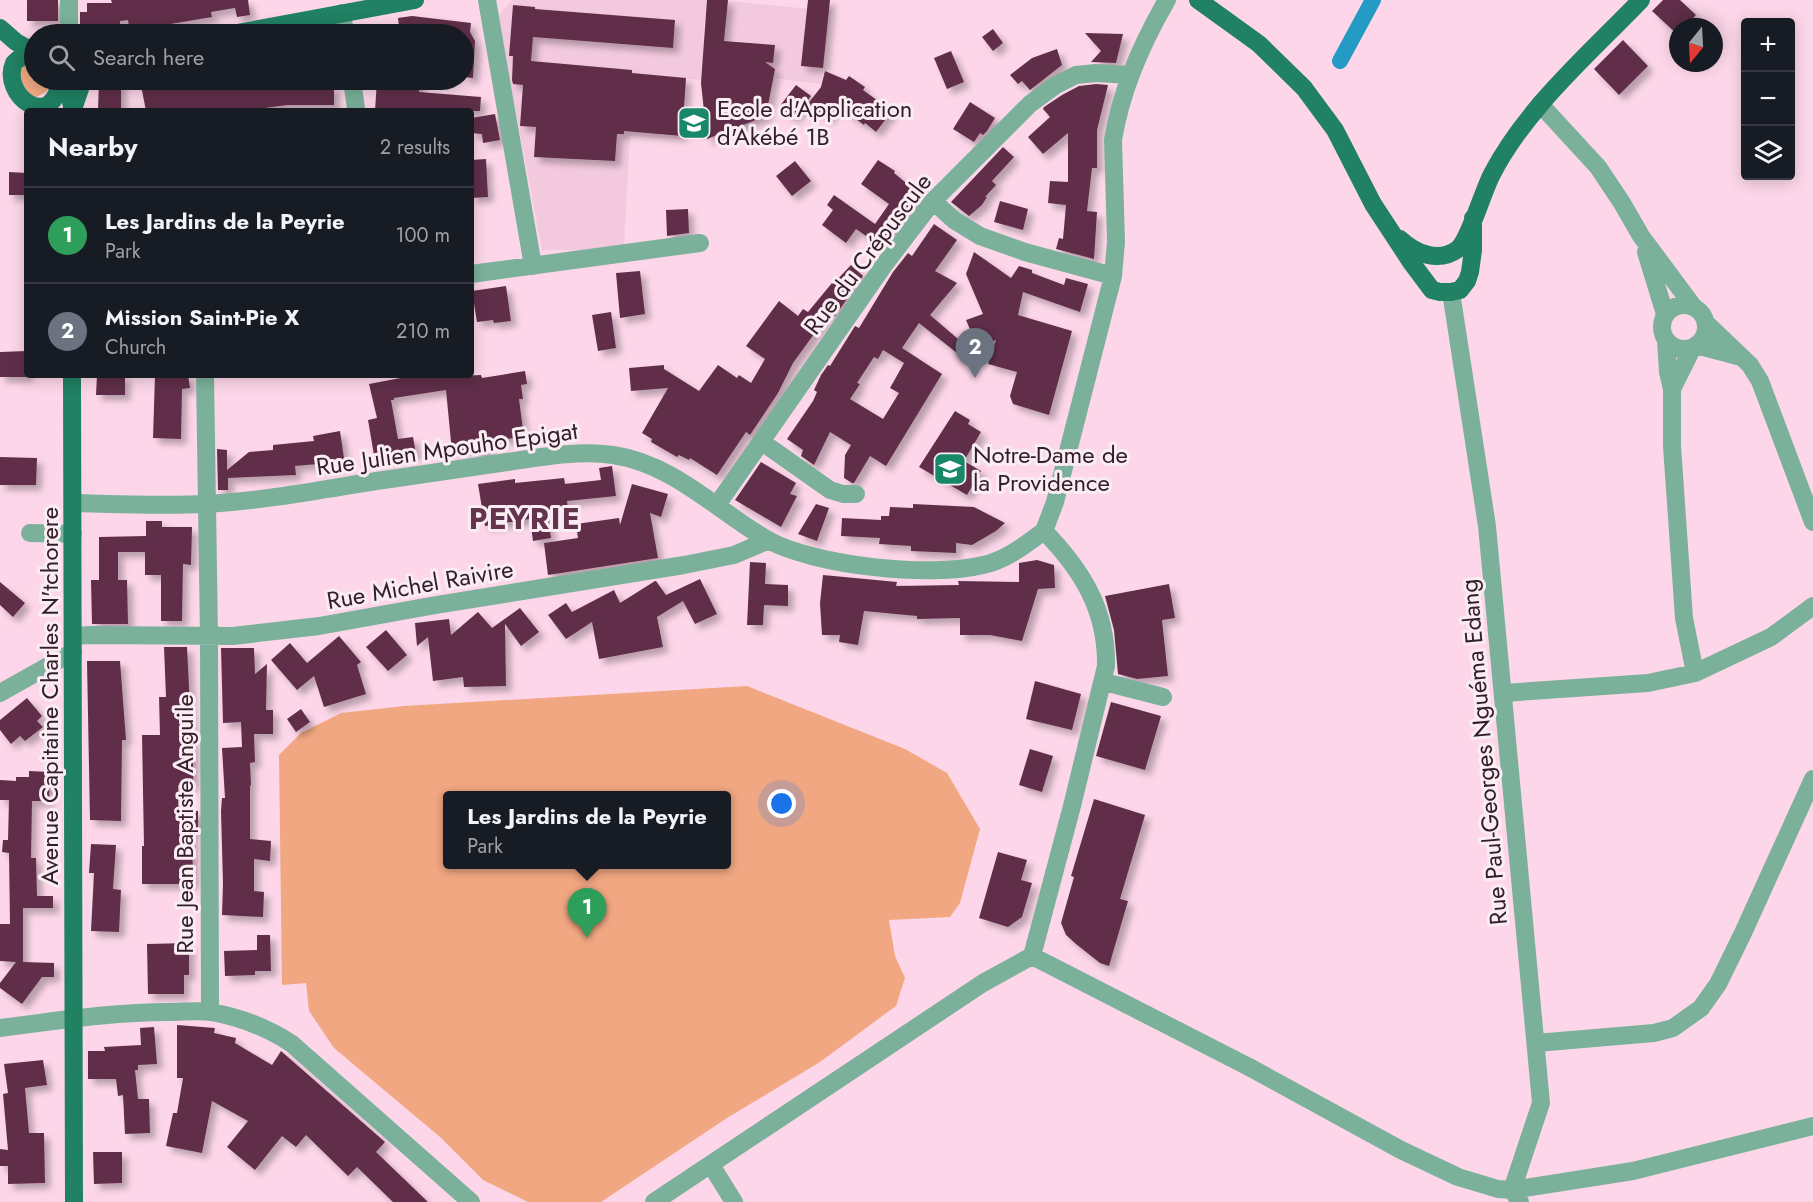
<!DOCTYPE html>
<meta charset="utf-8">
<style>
:root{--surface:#171b24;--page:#242831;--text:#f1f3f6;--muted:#9ea1a6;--line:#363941;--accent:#b45309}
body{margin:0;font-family:Jost,sans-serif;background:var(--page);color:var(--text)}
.controls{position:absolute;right:18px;top:18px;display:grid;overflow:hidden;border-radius:6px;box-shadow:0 3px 15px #0003}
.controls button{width:54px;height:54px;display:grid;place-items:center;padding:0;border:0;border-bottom:2px solid var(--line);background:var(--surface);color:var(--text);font:30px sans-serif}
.compass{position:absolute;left:1669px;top:18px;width:54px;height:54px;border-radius:50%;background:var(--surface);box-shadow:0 3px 15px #0003;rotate:198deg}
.you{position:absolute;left:782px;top:804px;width:21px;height:21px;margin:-15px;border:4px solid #fff;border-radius:50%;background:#1a73e8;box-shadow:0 0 0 9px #1a73e833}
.badge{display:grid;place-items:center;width:39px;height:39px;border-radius:50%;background:var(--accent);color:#fff;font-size:20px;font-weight:700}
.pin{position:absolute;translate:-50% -50px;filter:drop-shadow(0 2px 3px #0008)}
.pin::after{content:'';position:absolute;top:32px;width:21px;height:18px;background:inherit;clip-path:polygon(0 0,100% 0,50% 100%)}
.popup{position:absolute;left:443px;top:791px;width:288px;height:78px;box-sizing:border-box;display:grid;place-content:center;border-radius:6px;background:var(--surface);filter:drop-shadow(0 2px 4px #0005);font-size:20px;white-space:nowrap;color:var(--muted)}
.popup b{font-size:22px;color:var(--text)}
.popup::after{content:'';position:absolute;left:50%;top:100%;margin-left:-12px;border:12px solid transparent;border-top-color:var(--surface)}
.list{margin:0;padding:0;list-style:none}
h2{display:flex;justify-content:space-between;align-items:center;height:78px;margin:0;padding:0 24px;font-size:26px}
h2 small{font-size:20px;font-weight:400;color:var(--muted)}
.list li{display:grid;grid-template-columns:39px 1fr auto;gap:18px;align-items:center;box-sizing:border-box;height:96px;padding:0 24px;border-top:2px solid var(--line)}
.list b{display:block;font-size:22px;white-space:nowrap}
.list p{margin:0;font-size:20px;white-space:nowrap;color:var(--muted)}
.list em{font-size:20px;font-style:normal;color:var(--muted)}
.icon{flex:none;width:33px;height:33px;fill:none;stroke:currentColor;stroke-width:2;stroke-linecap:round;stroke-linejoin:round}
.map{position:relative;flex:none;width:1813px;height:1202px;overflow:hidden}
.search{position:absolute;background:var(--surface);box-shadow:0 3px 15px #0003;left:24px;top:24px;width:450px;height:66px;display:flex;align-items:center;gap:15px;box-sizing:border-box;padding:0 21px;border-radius:33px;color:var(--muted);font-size:22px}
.panel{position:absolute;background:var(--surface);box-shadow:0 3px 15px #0003;left:24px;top:108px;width:450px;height:270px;border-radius:6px}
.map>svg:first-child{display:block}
.built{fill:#f3c9de;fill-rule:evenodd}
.green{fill:#f1a782;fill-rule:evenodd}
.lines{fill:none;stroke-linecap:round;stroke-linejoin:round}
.canal{stroke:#239bc5;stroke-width:16}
.building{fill:#602f4a;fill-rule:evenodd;filter:url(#shadow)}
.minor{stroke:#7bb19b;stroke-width:18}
.major{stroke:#218163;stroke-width:18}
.labels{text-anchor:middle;stroke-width:6;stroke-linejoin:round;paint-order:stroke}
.poi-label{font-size:24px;fill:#331d28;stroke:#f9edf3;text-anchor:start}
.street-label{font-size:24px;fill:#331d28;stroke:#f9edf3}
.district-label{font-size:30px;font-weight:bold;letter-spacing:1.5px;fill:#64334e;stroke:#f9edf3}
</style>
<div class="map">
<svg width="1813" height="1202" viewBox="0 0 1813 1202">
<defs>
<filter id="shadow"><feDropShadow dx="5.5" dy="5.5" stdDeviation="3" flood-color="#0004"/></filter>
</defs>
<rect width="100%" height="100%" fill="#fdd7e9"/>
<path class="built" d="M512,0h205l114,11 2,-11 -12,84 -47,-6 -1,8h-8l-3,33 -56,22 -76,-5 -6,110 -42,4h-40l-44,-233zM535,7l-4,51 -21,-2zM706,11l20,2 -2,27 -21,-3zM675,20l-2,28 -138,-11zM827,24l-4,44 -22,-2zM704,39l45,3 -2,24zM751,43l23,2 -25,15zM513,60l17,25 -18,-1zM637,74l127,12 -3,32 -54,21 -3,-26 -70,-7zM522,103l28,3 -2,22 -28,-2zM626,112l-2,22 -74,-6zM663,113l20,1 -1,22 -21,-1zM535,141l33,1v16l-34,-1zM581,144l35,2 -1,15 -35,-1z"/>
<path class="green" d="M30,64h4v16h17l-4,11 -10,6h-6l-14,-22 7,-9z
M747,686l158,63 42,24 33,56 -20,74 -10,14 -61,3 6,36 10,22 -9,28 -76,56 -93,56 -126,84h-73l-45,-22 -43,-43 -106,-89 -25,-37 -3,-28 -24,2 -3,-230 22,-22 40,-20 63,-7zM448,796h278v68h-278z"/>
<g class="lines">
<path class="canal" d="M1340,61l33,-61"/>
</g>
<path class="building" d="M27,0h31v21h-31z
M111,0h137l2,15 -13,2 -2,-9 -24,4 1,5 -65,11 -1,-4 -17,3 -1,-7 -8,1v7l-10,2v4h-30v-22h7v-9h25z
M707,0h21l-4,41 51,4 -2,18 -8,-1 10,7 -9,47 -59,23 -6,-56z
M808,0h22l-7,68 -22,-2z
M1663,0h17l16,15 -11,12h-7v8l-26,-24z
M513,5l22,2v2l140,11 -2,28 -140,-11 -2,24 101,9v3l54,5 -4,58 -58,-5v3h-7l-2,27 -81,-4 2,-30 -16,-1 3,-41 -10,-1 -1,-4 1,-24h-4z
M412,16l59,7 -1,9 5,9 -2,37 -9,-1v-43h-40v-3l-24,3 -2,-16z
M993,29l10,14 -10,8 -11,-14z
M1085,33l38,1 -7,29 -25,-1 10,-11z
M1623,40l25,26 -29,29 -25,-26z
M1057,49l5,16 -32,25 -8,-9 -4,3 -8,-9 22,-17z
M951,51l13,31 -17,7 -13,-31z
M825,71l21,9 3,-4 16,11 -2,3 29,21 -16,21 -11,-9 -1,2 -27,-20 -9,14 -21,-14 14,-18z
M99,80h22v31h-23z
M140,80h70v3h5l1,6 26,-4v-3l14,-2 1,3 24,-3h39v6h14v19h-47l-44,6h-97z
M377,80h43l-1,12 62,5 -1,14h-105z
M1096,84l12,1 -11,45v38h-5l-5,43 10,1 -3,47 -38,-10 3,-11 4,1 3,-34 -18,-2 2,-22 18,1v-49l-25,21 -15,-17 22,-20 -7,-8 1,-2 18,-12 17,-9z
M796,85l15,11 -17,22 -15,-11z
M970,102l25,16 -8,13 -4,4 -3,-2 -6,9 -21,-13z
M495,114l5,26 -17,3 -1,-9 -11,-1v-15z
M1003,147l11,10 -22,24 4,4 -11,12h2l-5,8 -13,11 -18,-14z
M486,159l2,38 -17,1v-38z
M878,160l17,11 -1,2 28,23 -40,51 -26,-18 -10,14 -24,-18 11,-15 -6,-5 7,-10 41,29 14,-20 -28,-20z
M795,161l16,20 -19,15 -16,-20z
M9,172l18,1v22h-18z
M1000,201l28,8 -5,21 -29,-8z
M688,209l1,24 -22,3 -1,-26z
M934,224l23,16 -22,31 22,12 -27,32 35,30 -8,8 -38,-30 -17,25 40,26 -56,92 -16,-10 -16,27h-2l-8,-5 1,-23 6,-10 -21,-13 -16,33 -13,-9 2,-6 -16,-11 26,-38 4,-9 -3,-2 7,-15 7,-10 2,1 25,-40 4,2 34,-56 15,-19 4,3zM883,350l21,13 -14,25 9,5 -16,26 -33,-20 10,-15 -3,-1 17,-26 4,2z
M974,252l37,26 8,-12 13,4v3l32,12 2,-7 22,6 -8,28 -57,-20 -5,23 54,16 -23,84 -36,-11 -3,-8 7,-24 -29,-8 8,-24 -18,8 -12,-28 17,-6 -17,-40z
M851,265l12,11 -28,40 -5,-4 -37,51 -15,30 -28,42 -4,-3 -29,43 -27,-17 -1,2 -10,-5 -2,2 -26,-15 1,-3 -10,-6 26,-45 -37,3 -2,-23 35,-3v4l35,22 19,-26 19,13 2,-3 12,8 14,-24 -19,-13 33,-45 19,15 5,-7 5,3 24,-29 1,1z
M640,271l5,43 -25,4 -4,-45z
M506,286l5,35 -17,2 -1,-3 -16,2 -5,-31z
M611,312l5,36 -18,3 -6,-36z
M27,351v26h-27v-25z
M525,371l2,13 -6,1 2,14h-4l5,38 -37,4 1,12 -14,2 -1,-7 -21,4 -6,-62 -52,8v2h-3l7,39 15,-2 3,17 -41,7 -7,-41 9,-2 -8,-34 37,-7v-2h28v2l47,-2 1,3z
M97,375h28v20h-29z
M155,375h33l2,13 -8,1 -1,50 -28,-1z
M955,411l15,9 -2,4 13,8 -17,29 17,10 -14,24 -48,-28z
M340,431l5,34 -26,4 -1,-5 -23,2 1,9 -68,3v12h-10l-1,-41 10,1v20l22,-18 24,-2v-5l41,-4 -1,-5z
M0,457l37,1 -1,27h-36z
M761,462l35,21 -6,11 7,2 -16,31 -46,-27z
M612,466l4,30 -49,5 1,7 -21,2 4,28 -18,3 -3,-22 -45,7 -7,-42 37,-5v4l49,-5 1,6 36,-4 -2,-12z
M632,484l36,10 -7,23 -11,-4 8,45 -110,17 -4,-32 34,-5 -2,-14 43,-6 1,7z
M816,504l13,4 -12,33 -19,-7z
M913,504l61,3 31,16 -9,8 -24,14 -16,-2v10l-45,-2v-5l-32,-2 1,-6 -39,-2 1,-18 39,2v-4h8l1,-9 23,1z
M146,521h16v6h30l-1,38 -8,-1 -1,57h-21v-46h-16v-23h-27v28h9l1,44h-36l-1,-44h8v-43l47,-1z
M1037,560l17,5 1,23 -17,1 -16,52 -32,-6h-30v-17l-43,1v-3l-53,-5 -6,34 -19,-3 1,-7h-18l-2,-32 3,-28 74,7 -1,4 63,-1 -1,-4 61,1v-19z
M750,562l16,1 -1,21 23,1v21l-24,-1 -1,20h-16z
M700,579l17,35 -22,10 -12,-23 -26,16 6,30 -64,12 -7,-37 -26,17 -18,-24 18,-12 6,9 42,-22 6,13 35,-22h1l10,14z
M0,582l25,21 -12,14 -13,-12z
M1169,584l6,34 -13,2 6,56 -31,3 -19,-5 -4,-44 -9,-34z
M520,608l19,24 -18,14 -16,-22 1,62 -42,1 -1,-10 -30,4 -5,-44 -11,9 -2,-23 34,-4 2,16 27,-23 14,16z
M386,630l21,25 -19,16 -22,-24z
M339,636l22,26 -4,3 9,29 -42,13 -10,-31 -17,14 -26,-30 19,-17 17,20z
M164,647h23l5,99h1v40l-15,-1v26h20v19h-6l1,54h-51v-38h2l-2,-111h18l-1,-38h7z
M221,648h33l1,26 12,-10 -1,46h7v24h-19l1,28 -5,1 1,22 -1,1v53l21,2 -1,20 -16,-2v32l10,1 -1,25 -41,-2 1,-32 -2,-72 1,-13h3l-3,-50 20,-1 -1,-25 -18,1z
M87,661h33l6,79h-4l-1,81 -31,-1z
M1035,681l46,13 -9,36 -46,-11z
M27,698l15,18 -5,5 6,6 -18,14 -5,-5 -9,8 -11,-14v-10z
M1111,702l50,14 -16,54 -49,-14z
M301,709l9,13 -14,10 -9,-13z
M1030,749l23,7 -11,36 -23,-7z
M29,771l21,1 -1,29h-17l-1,57h5l1,38h16v12h-30v54l31,1v14h-12l-20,27 -22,-16v-5l16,-21 -16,-1v-37h10l-1,-71 -7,-1 1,-12h5l1,-40h-9v-20l16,1v-4h13z
M1094,799l51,16 -25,84 8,2 -19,65 -9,-3 -24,-19 -10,-9 -5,-12 13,-46 -3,-1z
M91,844l25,1 -3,44 8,1 -2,42 -28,-1 3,-58h-5z
M998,852l29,8 -6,20 11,3 -10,34 -14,10 -29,-9z
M257,935h13l1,36h-16v4l-30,1 -1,-25 33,-1z
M189,943v32h-5v19h-36l-1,-50z
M177,1025l38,3 -1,5 22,5 -1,5 37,22 9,-14 104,91 -9,10 52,50h-35l-36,-35 -9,9 -42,-41 -10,12 -14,-11 -27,34 -28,-23 21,-26 -36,-20 -10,52 -36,-7 7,-33h4l6,-35h-6z
M154,1027l3,37 -19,1v5h-3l3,29h11l1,34 -25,1 -2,-39 -5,1 -2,-17h-28v-28h17l-1,-4 37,-2 -1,-17z
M43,1060l4,25 -22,3 4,45h15l1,50 -37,1v-18h-8v-17l8,1 -5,-56 5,-1 -4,-29z
M93,1152h29v31l-28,1z"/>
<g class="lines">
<path class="minor" d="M487,0l46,266
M342,13l3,21
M69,34v-34
M352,80l4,29
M1540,104l58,63 24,36 19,33 52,70
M933,201l21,19 26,16 45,16 88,24
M1646,252l19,62
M471,274l229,-31
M1451,292l36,234 54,577 -29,87 8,12
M1662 327a22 22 0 1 1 44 0a22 22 0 1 1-44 0Z
M1706,323l44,42 10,16 53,141
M1666,340l2,32 4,17v57l12,172 11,55
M1696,345l45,12
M205,375l4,261 1,376
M1672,389l21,-42
M762,442l68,48 13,4h13
M73,503c44,1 88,3 132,1 57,-3 115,-14 171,-23 44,-6 88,-13 131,-19 34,-5 72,-12 106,-7 61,9 104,56 155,85 48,26 162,38 215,25 23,-5 42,-20 61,-34
M717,505l167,-240 49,-64 97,-97 26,-19 20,-10 20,-2 34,2
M1044,531l11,-29 58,-226 3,-34 -3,-102c8,-50 29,-97 54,-140
M30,533l43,1
M73,636l17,-1 143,1 86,-10 117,-21 248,-40 50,-10 35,-15
M1104,682l59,15
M0,693l73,-41
M1503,693l145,-10 47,-10 76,-36 42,-31
M1032,956l217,111 152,83 57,27 40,12 14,1 121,-19 180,-45
M0,1028c56,-7 112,-16 169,-16 14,0 29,-2 42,0 28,5 57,16 81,32l179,158
M1536,1043l118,-10 19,-5 28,-20 17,-24 25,-51 70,-154
M711,1165l23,37
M654,1202l329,-219 49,-27 40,-150 34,-140c1,-56 -24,-96 -62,-135"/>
<path class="major" d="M1198,0l61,44 45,44 31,42 38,74 38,58 21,28 8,2h11l9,-2 7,-9 3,-9 3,-22v-32
M0,28l16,14 18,10
M232,34l183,-34
M34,54c-8,0 -14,3 -20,9 -14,32 39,71 46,17
M63,80l5,8 5,23
M73,109l10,-29
M1400,239c16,15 39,24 58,10 11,-9 25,-58 34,-75 34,-66 98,-121 149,-174
M72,375l2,827"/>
</g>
<defs>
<g id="school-square" transform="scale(1.725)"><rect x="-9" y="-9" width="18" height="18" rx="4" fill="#188868" stroke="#f9edf3"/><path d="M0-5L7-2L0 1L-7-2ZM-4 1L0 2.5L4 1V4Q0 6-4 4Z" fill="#fff"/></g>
</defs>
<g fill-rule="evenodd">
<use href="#school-square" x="694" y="123"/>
<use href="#school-square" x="950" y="469"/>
</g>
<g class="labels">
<g class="poi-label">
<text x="717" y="117">Ecole d'Application<tspan x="717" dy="28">d'Akébé 1B</tspan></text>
<text x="973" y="463">Notre-Dame de<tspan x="973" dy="28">la Providence</tspan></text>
</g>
<g class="street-label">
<text transform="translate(868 254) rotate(-53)" y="8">Rue du Crépuscule</text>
<text transform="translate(447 449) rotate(-8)" y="8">Rue Julien Mpouho Epigat</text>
<text transform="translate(420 585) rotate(-10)" y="8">Rue Michel Raivire</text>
<text transform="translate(50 696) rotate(-90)" y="8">Avenue Capitaine Charles N'tchorere</text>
<text transform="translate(1484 752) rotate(-95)" y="8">Rue Paul-Georges Nguéma Edang</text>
<text transform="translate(185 824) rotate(-90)" y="8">Rue Jean Baptiste Anguile</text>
</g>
<g class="district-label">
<text x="525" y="529">PEYRIE</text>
</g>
</g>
</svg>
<div class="controls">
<button>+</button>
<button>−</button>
<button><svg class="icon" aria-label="layers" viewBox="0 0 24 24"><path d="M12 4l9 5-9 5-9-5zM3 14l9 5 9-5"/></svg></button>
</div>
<svg class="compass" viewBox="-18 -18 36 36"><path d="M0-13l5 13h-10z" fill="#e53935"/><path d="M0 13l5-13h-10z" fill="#9ea1a6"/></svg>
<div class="you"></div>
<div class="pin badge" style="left:587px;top:938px;background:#2e9e5b">1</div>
<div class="popup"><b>Les Jardins de la Peyrie</b>Park</div>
<div class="pin badge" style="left:975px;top:378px;background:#6b7280">2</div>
<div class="search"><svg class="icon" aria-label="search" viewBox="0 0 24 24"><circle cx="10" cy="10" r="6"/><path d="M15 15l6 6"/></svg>Search here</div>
<section class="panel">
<h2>Nearby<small>2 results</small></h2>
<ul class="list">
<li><span class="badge" style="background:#2e9e5b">1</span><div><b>Les Jardins de la Peyrie</b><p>Park</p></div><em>100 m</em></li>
<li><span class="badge" style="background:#6b7280">2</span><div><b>Mission Saint-Pie X</b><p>Church</p></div><em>210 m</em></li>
</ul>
</section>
</div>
